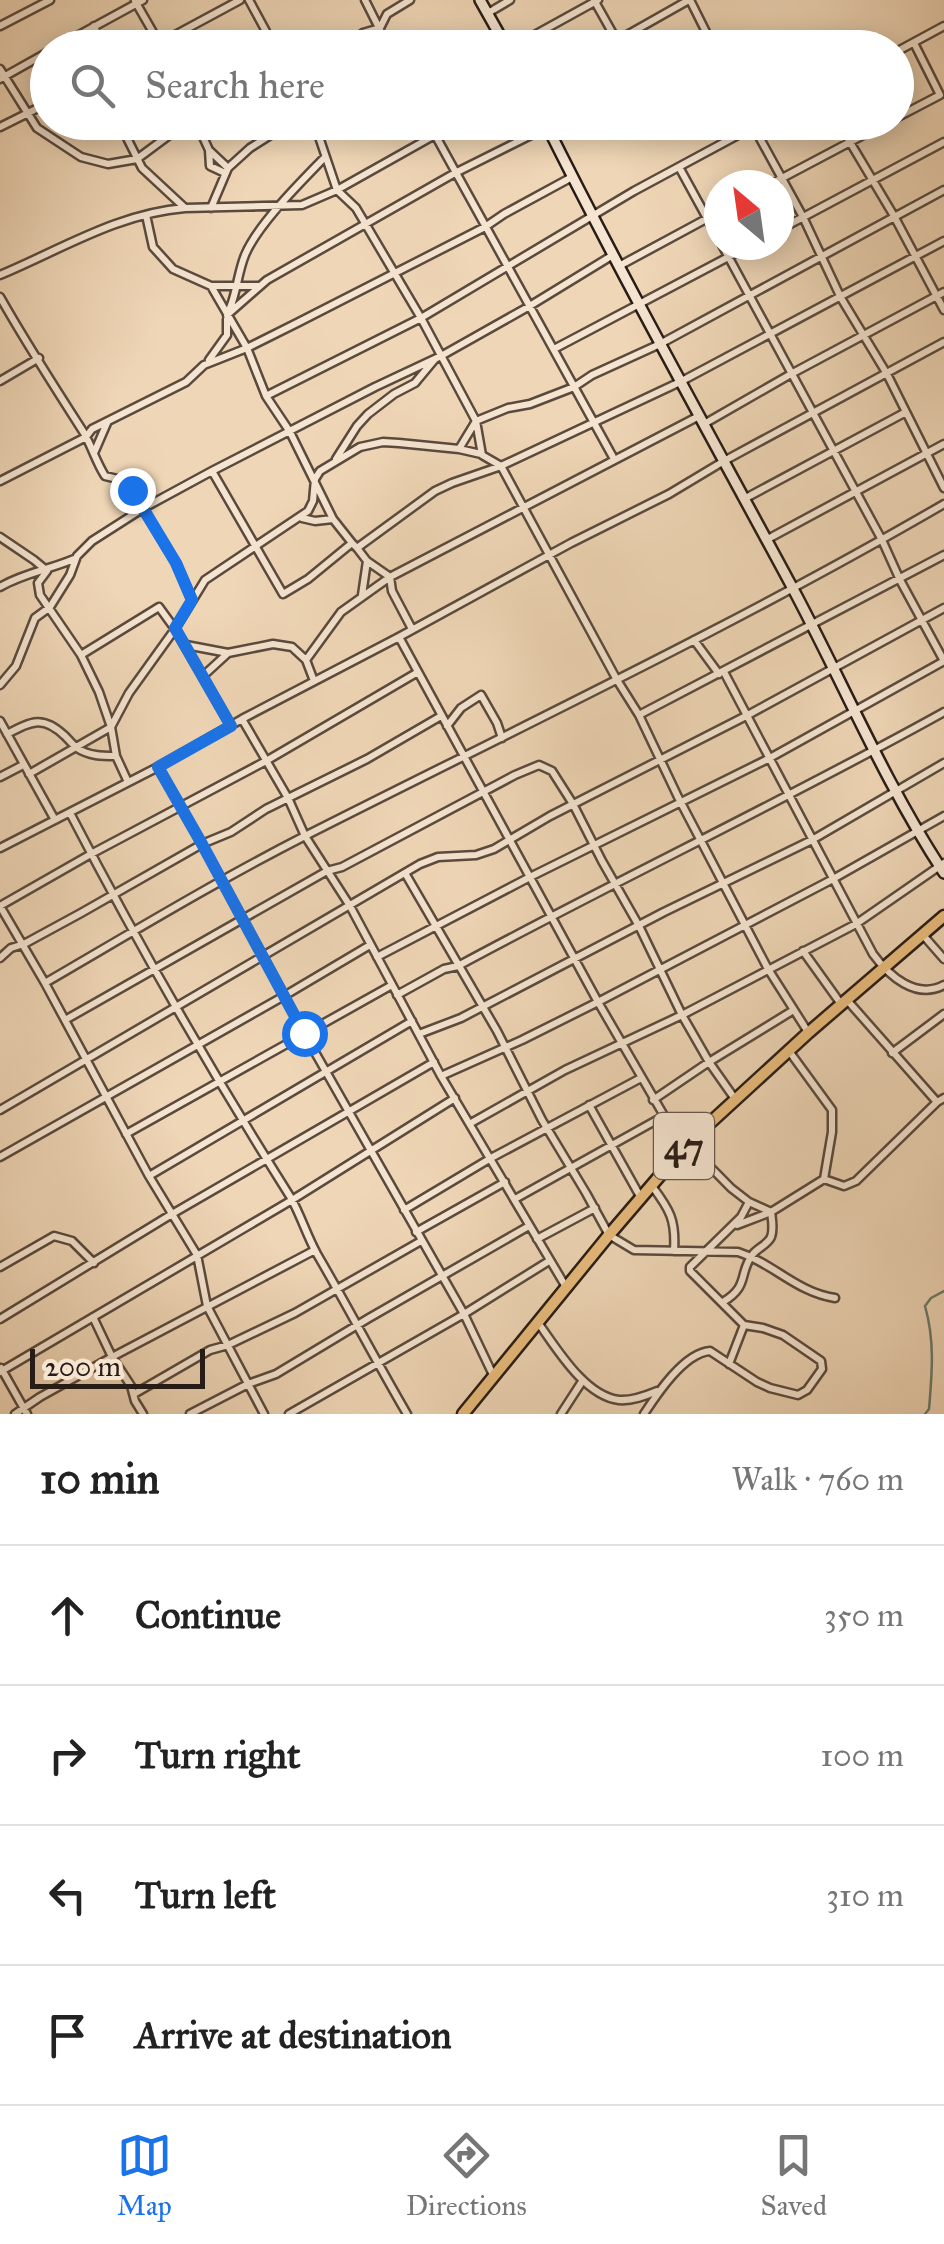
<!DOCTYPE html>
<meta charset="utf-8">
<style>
:root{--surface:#fff;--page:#f6f6f6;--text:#222;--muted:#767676;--line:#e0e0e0;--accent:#1a73e8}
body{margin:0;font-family:"IM FELL Great Primer",serif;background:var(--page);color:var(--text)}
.compass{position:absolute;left:704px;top:170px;width:90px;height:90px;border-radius:50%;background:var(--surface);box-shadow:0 5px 25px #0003;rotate:331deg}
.scale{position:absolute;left:30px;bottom:25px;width:175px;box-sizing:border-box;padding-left:10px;border:5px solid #281c16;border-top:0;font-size:28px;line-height:35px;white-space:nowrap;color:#281c16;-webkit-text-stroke:8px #f5e4d0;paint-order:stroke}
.stop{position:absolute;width:30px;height:30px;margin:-22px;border:8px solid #1a73e8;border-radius:50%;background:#fff}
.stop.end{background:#1a73e8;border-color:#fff;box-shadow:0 2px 10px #0008}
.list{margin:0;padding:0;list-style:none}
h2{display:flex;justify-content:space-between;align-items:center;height:130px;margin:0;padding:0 40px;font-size:42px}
h2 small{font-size:32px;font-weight:400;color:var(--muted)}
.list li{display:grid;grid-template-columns:65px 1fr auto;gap:30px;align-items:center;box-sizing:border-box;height:140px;padding:0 40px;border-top:2px solid var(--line)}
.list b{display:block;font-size:38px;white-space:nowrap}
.list em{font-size:32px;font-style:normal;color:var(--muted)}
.icon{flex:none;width:55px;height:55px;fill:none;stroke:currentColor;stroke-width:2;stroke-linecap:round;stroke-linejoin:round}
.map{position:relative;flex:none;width:944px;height:1414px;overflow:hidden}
.search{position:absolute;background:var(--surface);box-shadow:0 5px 25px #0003;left:30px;right:30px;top:30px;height:110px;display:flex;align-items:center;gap:25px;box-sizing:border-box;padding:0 35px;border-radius:55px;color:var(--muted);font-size:38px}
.sheet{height:690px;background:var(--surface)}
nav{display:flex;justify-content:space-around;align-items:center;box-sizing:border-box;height:140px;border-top:2px solid var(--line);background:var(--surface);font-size:28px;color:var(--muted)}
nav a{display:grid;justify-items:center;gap:5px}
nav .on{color:var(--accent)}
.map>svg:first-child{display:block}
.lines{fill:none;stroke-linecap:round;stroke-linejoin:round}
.stream{stroke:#6c7b6e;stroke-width:2.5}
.street-casing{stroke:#5a4a3e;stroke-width:11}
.secondary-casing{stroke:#281c16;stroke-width:14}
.primary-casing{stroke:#281c16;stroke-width:15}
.street{stroke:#f5e4d0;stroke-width:6}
.secondary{stroke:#f5e4d0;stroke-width:9}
.primary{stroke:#e8bb7b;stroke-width:10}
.route{stroke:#1a73e8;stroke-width:12}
.labels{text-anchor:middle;stroke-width:8;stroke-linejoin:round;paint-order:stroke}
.shield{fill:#f5e4d0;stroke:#66584e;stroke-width:2.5}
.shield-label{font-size:38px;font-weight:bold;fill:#281c16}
</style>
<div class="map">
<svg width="944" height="1414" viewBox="0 0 944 1414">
<rect width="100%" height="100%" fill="#efd6b6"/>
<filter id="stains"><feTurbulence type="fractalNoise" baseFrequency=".002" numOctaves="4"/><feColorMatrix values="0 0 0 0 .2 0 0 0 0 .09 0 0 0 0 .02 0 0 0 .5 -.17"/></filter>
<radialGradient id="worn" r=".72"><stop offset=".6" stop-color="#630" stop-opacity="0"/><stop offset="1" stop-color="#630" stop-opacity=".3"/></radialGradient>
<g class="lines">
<path class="stream" d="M925,1414l4,-5c3,-36 6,-68 -4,-103l6,-8 13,-7"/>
<g class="street-casing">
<path id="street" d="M249,0l26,48
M365,0l24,48
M594,0l23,41
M690,0l24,48
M135,1l27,47
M488,13l22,-13
M0,26l50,-26
M94,26l9,22
M55,48l88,-48
M151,48l89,-48
M249,48l19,-11
M341,48l22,-15 17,-5 7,-14 23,-14
M511,48l87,-48
M604,48l85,-48
M896,52l48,-26
M0,69l37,59 44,29 27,7 29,-5 35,-26 33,-11
M0,79l48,-27
M896,118l44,-23 -26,-52
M119,122l23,46 43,40 117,-3 35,-15 121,-68
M314,122l23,68 19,18 65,110 55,103 6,34 19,11 116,214 22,35 39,82 90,172 40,63
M428,122l186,337
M751,122l52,95 38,81 46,76 57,114
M838,122l56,94 50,94
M197,124l12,26 1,16 15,7
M0,127l48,-24
M210,151l18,17
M679,167l40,73
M769,185l119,-63
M211,208l17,-40 22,-20 41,-26
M146,215l7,32 20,22 38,17 36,62 19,48 24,36 43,87 19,24
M779,230l165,-88
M722,245l160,295 18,40 44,81
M619,266l100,-54
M0,275c60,-25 119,-62 185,-67
M211,286h48
M0,297c26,46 55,91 84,136 8,14 12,29 21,43l21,5 50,82 16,38
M230,308c7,-17 8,-36 15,-53 13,-31 56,-73 80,-98
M227,315l40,-35 188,-107 92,-46
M554,349l197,-104
M209,360l18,-25v-16
M0,381l39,-23
M266,396l155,-78 213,-127 128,-69
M704,424l87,-50 153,-82
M459,449l17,-28 32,-13 22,-4 44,-17 18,-12 68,-31 284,-154
M94,453l13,-30
M336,459l21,-33 11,-12 26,-20 21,-11 20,-24
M212,471l71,123 25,-15 44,-36 5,5 78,-57 17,-8 49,-17 179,-84 264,-141
M0,481l86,-44 6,-8 94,-47 18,-17 43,-17 52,-26 186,-95 19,-13 68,-37
M744,499l162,-87
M302,518l13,3 18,-2
M0,537l34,23 12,10
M766,540l178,-96
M357,548l10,13 23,16 2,14 20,38
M47,571l-9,12 2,12 41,60 78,-48 16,22 56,97
M0,587c24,-14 48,-17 74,-28
M362,595l5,-34
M399,637l199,365 72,124 61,62 18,14 22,10c1,8 3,17 0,25 -3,7 -13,11 -18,17 -15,19 -3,32 -30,48
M694,640l25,34
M186,645l42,8 45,-9 19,3 14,13 8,21
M306,660l35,-48 49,-35 309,-161
M724,672l149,282c16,22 43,46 71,31
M203,676l24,-22
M0,685l16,-19 19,-48 15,-11 20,-32 7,-19 15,-15 50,-32 70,-38 163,-84 66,-31 87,-49 85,-52
M639,715l305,-160
M242,719l46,79 17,38 45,70 91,170 125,211
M0,721l55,99
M447,726l14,-18 20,-13 16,28 5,15
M7,734c25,-13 36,-19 58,2 2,2 10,11 12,12 12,8 25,8 39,8
M158,767l44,77 102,189 160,281 30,63
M29,774l82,-47 -12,-35 -18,-37
M0,777l23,-12
M128,782l-12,-26 -5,-29 18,-34 46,-64 30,-49 103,-69 5,-10 2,-22 5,-8 40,-24 23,-5 16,1 60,6 22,5
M70,813c68,131 142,260 221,385 10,18 16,38 26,56 31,53 59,107 90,160
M0,848l158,-81 84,-48 157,-82 172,-94 98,-49 55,-33 220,-119
M405,873l92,158 45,89 44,73 23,42 25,15 104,2c35,11 58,40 97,46
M923,935l21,24
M803,951l38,53
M377,957l153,-80 238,-118 176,-98
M0,958l11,-10 13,-4 57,-31 121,-69 29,-12 35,-23 101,-50 74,-43
M45,983c86,-50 170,-101 258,-146 215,-109 433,-212 641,-333
M397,995l47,-26 14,-3c161,-87 326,-165 486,-254
M847,1000l90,102
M65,1020l262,-149 15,-4 173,-92 24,-10 13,6 21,33 29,57 37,65 43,89 27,47 26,37
M419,1034l42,-16 203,-106 148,-72 132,-77
M789,1051l43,59v22l-8,47
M892,1053l52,-39
M441,1076l81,-36 76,-38 235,-123 111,-63
M653,1100l56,-38 83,-51
M589,1105l52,93
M0,1110l420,-246 18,-7 38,-2 18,-6 56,-33 196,-100 198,-108
M471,1123l94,-53 117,-55 174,-91 88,-61
M126,1134l266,-149
M0,1157l284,-161 86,-51
M149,1176l263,-155
M824,1179l20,7 12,-5 81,-79 7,-4
M652,1186c18,24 24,34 22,65
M515,1199l149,-83
M404,1210l87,-52 150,-80
M737,1225l34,-13 53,-33
M416,1232l89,-50
M537,1239l58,-31
M0,1267l54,-31 18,5 22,22
M93,1317l19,40 19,29 4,15 8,13
M0,1319l172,-105 262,-152
M539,1324c18,25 46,72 80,76 13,1 26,-4 38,-9
M729,1364l15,-39
M1,1368l26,46
M0,1372l292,-172 163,-102
M134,1394l76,-44 18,-5 67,-32 126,-72
M15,1414l25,-17 72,-40 203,-107
M190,1414l58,-30 28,-10 93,-56 160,-92
M264,1414l-57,-108 -10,-51 -48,-79 -104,-193 -45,-77 91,-52 175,-93 152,-89
M289,1414l175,-100 85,-53
M561,1414l22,-34
M644,1414c13,-20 40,-61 66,-63l47,31 13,6 28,7 9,-5 15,-21 -1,-8 -38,-26 -20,-7 -19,-3 -54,-54v-4l51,-50 8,-15"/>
</g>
<g class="secondary-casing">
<path id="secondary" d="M480,0l27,48
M545,122c78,157 163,309 246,463 51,95 93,197 153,288"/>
</g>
<g class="primary-casing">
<path id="primary" d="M463,1414l146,-179 78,-91 121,-111 136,-117"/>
</g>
<use href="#street" class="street"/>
<use href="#secondary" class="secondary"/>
<use href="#primary" class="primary"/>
</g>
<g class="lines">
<path class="route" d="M132,490l44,73 16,37 -17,28 56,98 -73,41 44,77 102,189"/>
</g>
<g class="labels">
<rect class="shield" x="654" y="1113" width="60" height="66" rx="8"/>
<g class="shield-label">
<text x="684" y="1159">47</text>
</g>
</g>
<rect width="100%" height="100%" filter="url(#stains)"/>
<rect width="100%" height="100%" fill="url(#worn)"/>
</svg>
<svg class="compass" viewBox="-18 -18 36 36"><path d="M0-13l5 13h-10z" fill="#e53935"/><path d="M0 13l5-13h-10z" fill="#767676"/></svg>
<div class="scale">200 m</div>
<div class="stop" style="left:304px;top:1033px"></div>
<div class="stop end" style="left:132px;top:490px"></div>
<div class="search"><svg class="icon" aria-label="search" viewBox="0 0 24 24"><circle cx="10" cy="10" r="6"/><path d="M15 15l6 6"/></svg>Search here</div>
</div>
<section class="sheet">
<h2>10 min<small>Walk · 760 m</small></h2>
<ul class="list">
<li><svg class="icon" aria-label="ahead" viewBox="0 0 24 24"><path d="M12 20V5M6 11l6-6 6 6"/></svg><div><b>Continue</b></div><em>350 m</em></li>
<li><svg class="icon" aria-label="right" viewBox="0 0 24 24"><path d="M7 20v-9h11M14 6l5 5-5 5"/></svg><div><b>Turn right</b></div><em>100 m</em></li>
<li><svg class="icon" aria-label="left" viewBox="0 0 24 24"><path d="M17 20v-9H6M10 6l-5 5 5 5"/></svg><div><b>Turn left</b></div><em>310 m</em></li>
<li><svg class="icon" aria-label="arrive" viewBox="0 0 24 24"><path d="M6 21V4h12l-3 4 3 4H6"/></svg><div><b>Arrive at destination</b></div></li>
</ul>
</section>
<nav>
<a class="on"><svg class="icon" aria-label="map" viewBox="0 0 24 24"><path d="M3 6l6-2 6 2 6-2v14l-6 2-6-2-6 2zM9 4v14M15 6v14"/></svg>Map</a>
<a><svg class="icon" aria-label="directions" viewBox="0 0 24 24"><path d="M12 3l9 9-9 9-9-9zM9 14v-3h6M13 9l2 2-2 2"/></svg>Directions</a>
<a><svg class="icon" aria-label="saved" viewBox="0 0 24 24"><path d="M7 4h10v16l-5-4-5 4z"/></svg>Saved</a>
</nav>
